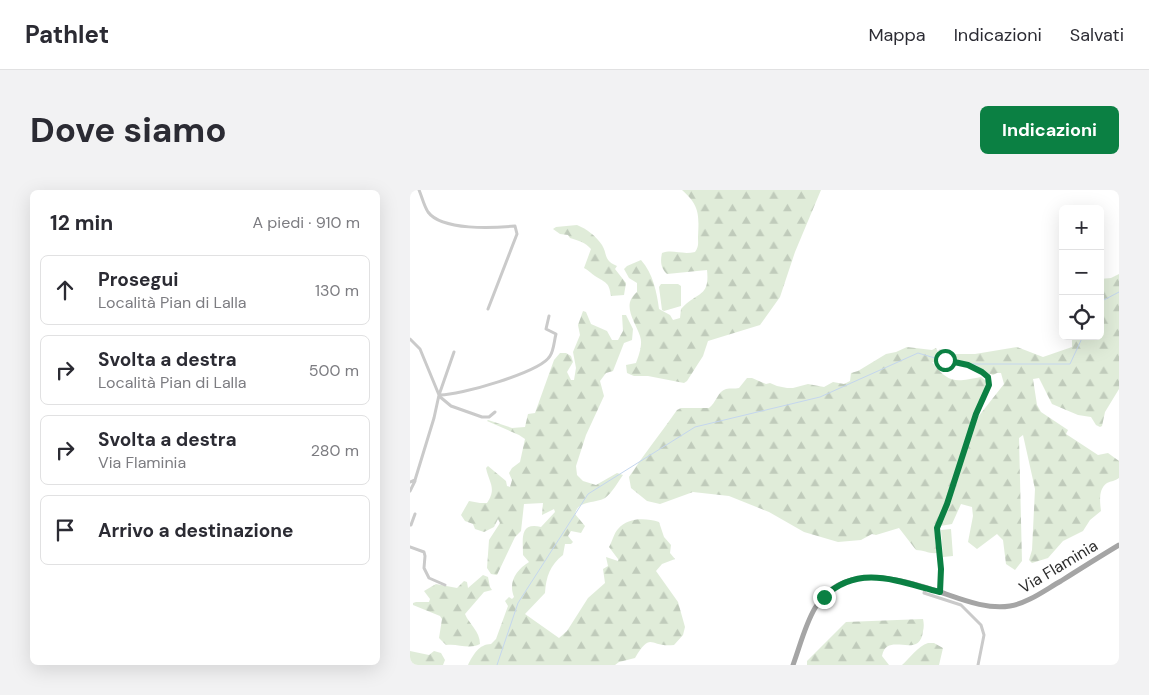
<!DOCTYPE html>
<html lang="it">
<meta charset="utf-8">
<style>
:root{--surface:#fff;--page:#f2f2f3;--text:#2b2b33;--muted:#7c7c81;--line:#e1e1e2;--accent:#0b8043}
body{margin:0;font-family:"DM Sans",sans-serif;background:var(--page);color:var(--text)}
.controls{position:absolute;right:15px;top:15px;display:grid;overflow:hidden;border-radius:8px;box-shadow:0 5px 20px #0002}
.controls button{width:45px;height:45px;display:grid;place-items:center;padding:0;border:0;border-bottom:1px solid var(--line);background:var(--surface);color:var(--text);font:25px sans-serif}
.stop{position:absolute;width:15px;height:15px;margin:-11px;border:4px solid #0b8043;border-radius:50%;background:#fff}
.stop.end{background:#0b8043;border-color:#fff;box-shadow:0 1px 5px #0008}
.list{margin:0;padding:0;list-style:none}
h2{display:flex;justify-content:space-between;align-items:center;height:65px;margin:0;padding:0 20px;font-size:21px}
h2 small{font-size:16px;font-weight:400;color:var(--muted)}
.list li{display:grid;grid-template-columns:32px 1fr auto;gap:15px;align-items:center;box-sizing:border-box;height:70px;margin:0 10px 10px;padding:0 10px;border:1px solid var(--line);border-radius:8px}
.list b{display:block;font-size:19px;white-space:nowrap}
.list p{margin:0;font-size:16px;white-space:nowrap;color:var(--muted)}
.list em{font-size:16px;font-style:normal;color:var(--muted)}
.icon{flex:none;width:28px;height:28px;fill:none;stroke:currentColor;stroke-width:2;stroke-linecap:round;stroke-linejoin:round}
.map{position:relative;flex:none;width:709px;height:475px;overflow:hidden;border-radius:8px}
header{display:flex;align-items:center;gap:30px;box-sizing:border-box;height:70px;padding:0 25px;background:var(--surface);border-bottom:1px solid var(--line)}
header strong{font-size:24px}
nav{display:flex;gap:28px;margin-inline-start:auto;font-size:18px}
.intro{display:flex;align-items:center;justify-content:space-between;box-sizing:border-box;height:120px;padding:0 30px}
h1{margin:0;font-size:35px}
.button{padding:12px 22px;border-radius:8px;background:var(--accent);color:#fff;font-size:18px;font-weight:700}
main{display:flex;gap:30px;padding:0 30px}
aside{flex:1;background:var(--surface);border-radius:8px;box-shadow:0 5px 20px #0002}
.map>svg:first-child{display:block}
.forest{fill:url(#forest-firs)}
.pitch{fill:#e0ecd9}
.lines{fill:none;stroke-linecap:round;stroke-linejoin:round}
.stream{stroke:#c4d6ee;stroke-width:1}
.minor{stroke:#cacaca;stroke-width:3}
.primary{stroke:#a5a5a5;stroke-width:5}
.route{stroke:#0b8043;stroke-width:6}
.labels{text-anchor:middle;stroke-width:5;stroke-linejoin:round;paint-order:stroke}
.street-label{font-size:16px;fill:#2d2d2d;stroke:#fff}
</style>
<header>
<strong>Pathlet</strong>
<nav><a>Mappa</a><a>Indicazioni</a><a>Salvati</a></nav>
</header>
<div class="intro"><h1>Dove siamo</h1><a class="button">Indicazioni</a></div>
<main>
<aside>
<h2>12 min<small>A piedi · 910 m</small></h2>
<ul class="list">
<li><svg class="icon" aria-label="ahead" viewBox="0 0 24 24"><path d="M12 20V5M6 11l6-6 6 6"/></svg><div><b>Prosegui</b><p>Località Pian di Lalla</p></div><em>130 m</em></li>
<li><svg class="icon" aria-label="right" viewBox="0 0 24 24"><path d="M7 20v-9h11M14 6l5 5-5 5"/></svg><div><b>Svolta a destra</b><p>Località Pian di Lalla</p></div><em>500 m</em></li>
<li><svg class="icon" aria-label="right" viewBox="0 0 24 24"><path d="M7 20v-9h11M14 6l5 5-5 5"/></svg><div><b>Svolta a destra</b><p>Via Flaminia</p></div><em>280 m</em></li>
<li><svg class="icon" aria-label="arrive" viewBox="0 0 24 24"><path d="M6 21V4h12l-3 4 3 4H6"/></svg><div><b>Arrivo a destinazione</b></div></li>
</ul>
</aside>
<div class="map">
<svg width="709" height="475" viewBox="0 0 709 475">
<defs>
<pattern id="forest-firs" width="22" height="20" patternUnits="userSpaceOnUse" patternTransform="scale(1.25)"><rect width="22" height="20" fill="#e0ecd9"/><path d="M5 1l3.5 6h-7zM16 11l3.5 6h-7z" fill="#c0cbbb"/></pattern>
</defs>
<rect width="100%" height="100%" fill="#fff"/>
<path class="forest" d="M272,0h139l-26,62 -15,45 -20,28 -52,16 -5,15 -16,25 -3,2 -36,-7h-14l-7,-3 -1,-8 10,-2c3,-8 7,-19 4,-27 -5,-15 -19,-31 -3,-44v-9l-8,-5 -5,-9 3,-3 14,-6c12,13 16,33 18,49l11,6 3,5 7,-2 1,-9c16,-18 29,-11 26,-39l-40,4c-6,-6 -7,-12 -5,-21 11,-4 19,2 33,-1 4,-6 3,-8 3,-15 1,-22 2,-31 -16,-47z
M167,35c10,4 19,11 25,20 6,10 1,15 15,21l-2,3 11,14 -2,12 -13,1c-2,-14 -5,-13 -16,-20 -3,-2 -7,-6 -11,-8l7,-19c-6,-7 -12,-8 -21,-11l-2,-3 -8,-1 -7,-5 3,-2z
M709,84v115l-14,23 -3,14 -2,1 -4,-2 -5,-8 -13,-2 -26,-11 -13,-26 -6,1 4,26 4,7 27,18 -2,4 32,21 10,-2 11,8v17c-4,3 -8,3 -12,5 -9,6 -7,19 -6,28l-11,9 -7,11 -20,10 -15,17 -16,5 -3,-3 3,-10 3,-61 -12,-54 -4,3 3,123 -7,9 -9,-6 -3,-24 -6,-6 -20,15 -9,-7 5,-26 -1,-9 -11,-3 -9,20 -12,2 16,-41 14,-48 8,-20 26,-33 -3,-11h-4l-4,2c-8,-2 -14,-9 -22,-12 -8,-2 -16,1 -24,-4l1,-5h27l42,-7 26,10 29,-10v-11h28v-57l11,-1z
M173,121l3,1 5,12 16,7 5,9h6l5,-9 -1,-16h4l7,14 -1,11 -8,3 -11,28 -7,2 -6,8 4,15 -18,39 -10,31 1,9 6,6 13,4 21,-12 6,2c-5,7 -11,18 -18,23 -11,6 -27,2 -30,16l10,12 -4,7 -10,-2 -3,5 5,6 -2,2h-6l-2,11c-13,10 -17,22 -18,38l-20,21 34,24 8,-7 21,-33 17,-15 -2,-14 5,-3 -2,-9 12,4v-2l-9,-12c3,-5 5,-14 9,-18 10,-12 28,-11 41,-7l5,15 7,8 -1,8 5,6 -13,5 -6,7 22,31 7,25 -2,8 -9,10c-25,3 -22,-15 -39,13l-16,4 -4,3h-147c5,-10 11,-21 23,-21l5,-5 12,-33 -3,-5 4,-4 3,2 2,-2c-6,-15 2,-27 15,-35l-6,-7c0,-16 -4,-33 18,-28l14,-15 -1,-3 -12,6 1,-12 -19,1 -3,27 -6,6 -18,38 -6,-1 -4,-6 2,-28 11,-17 -2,-4 -4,8 -10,5 -9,-3 -2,-5 -8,-3 -4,-6 8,-14 11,2h7c10,-15 2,-20 -1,-35l2,-2 18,15 1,5 3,1 2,-7 -3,-7 3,-5 8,-6 5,-23 -6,-4 -32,-14 1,-1 24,8 13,-1 3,-13 7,-1 19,-53 6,-7h6l5,3 2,6 -6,10 4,8h3l2,-12 -3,-16 7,-17 -2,-10z
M497,157l25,3 4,-2 6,11 -2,4 -8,-1c17,22 23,20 49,15l5,4 1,5 -13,27 -30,93 -10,22 3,25c-8,1 -13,-3 -21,-3l-17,-22 -23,7 -4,-1 -11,6 -23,2 -34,-10 -35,-20 -40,-16 -36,-4 -33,12 -13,-3 -16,-13 -2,-11c15,-23 32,-44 48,-67l4,-2h28c7,-5 9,-17 17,-19 4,-1 9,0 13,-1l8,-10h5l14,6 4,-1 7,3 10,2h6l15,-4 16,3 9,-5 11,2 6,-3 1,-8 7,-2 28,-17 10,-2z
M73,385l5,2 2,10 2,3 -8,2 -19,22c4,10 15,17 15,30 -12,6 -22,-1 -34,1l-7,-7 3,-19 -2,-3 -27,-11v-2l3,-1h13l1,-3 -6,-8 12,-7 21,4 7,-7 3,1 1,6z
M513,429c1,5 1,8 0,12 -3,30 -36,-1 -41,25l7,9h-82v-4l39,-39z
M518,453h6l9,5 -4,17h-37c8,-7 16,-19 26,-22z
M0,461l19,4 5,-4 7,2 4,7 -2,5h-33z"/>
<path class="pitch" d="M251,94h17l3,2v20l-17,5 -2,-1 -3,-23z
M541,339l2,27 -10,1 -2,-27z"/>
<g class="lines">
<path class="stream" d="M690,112l19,-10
M558,174h102l13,-28
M87,475l21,-62 70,-109 107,-67 125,-30 98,-44 27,8"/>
<path class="minor" d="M9,0c3,7 5,16 9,22 14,19 66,16 87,14l2,8 -29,75
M0,149l10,10 19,46 -5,23 -19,62 -5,2
M29,205c19,1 102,-23 111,-39 4,-6 4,-15 6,-22l-10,-5 3,-13
M29,205l15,-43
M29,206l12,10 31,11h7l6,-5
M0,301l5,-10
M0,335h1l4,-11
M0,357l14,5 1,4 -1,12 5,10 16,7
M515,399l-1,4 37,12 20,20 3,10 -6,30
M530,402l1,-23 -4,-41 10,-24 29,-90 13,-29v-5c-9,-16 -29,-15 -44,-20l-5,-9"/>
<path class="primary" d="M383,475c7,-19 12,-40 22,-57 28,-47 84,-29 125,-16 21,7 47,18 70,14 18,-3 35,-16 51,-25 19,-12 38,-24 58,-36"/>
</g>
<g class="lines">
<path class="route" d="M414,407c35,-34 75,-15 116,-5l1,-23 -4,-41 10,-24 29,-90 13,-29 -1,-8 -6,-5 -14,-7 -23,-5"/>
</g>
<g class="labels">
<g class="street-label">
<text transform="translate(648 376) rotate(-31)" y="6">Via Flaminia</text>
</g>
</g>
</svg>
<div class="controls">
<button>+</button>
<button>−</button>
<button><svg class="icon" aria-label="locate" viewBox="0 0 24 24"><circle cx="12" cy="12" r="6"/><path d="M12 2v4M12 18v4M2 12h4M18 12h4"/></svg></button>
</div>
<div class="stop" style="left:535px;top:170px"></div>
<div class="stop end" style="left:414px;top:407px"></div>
</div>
</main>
